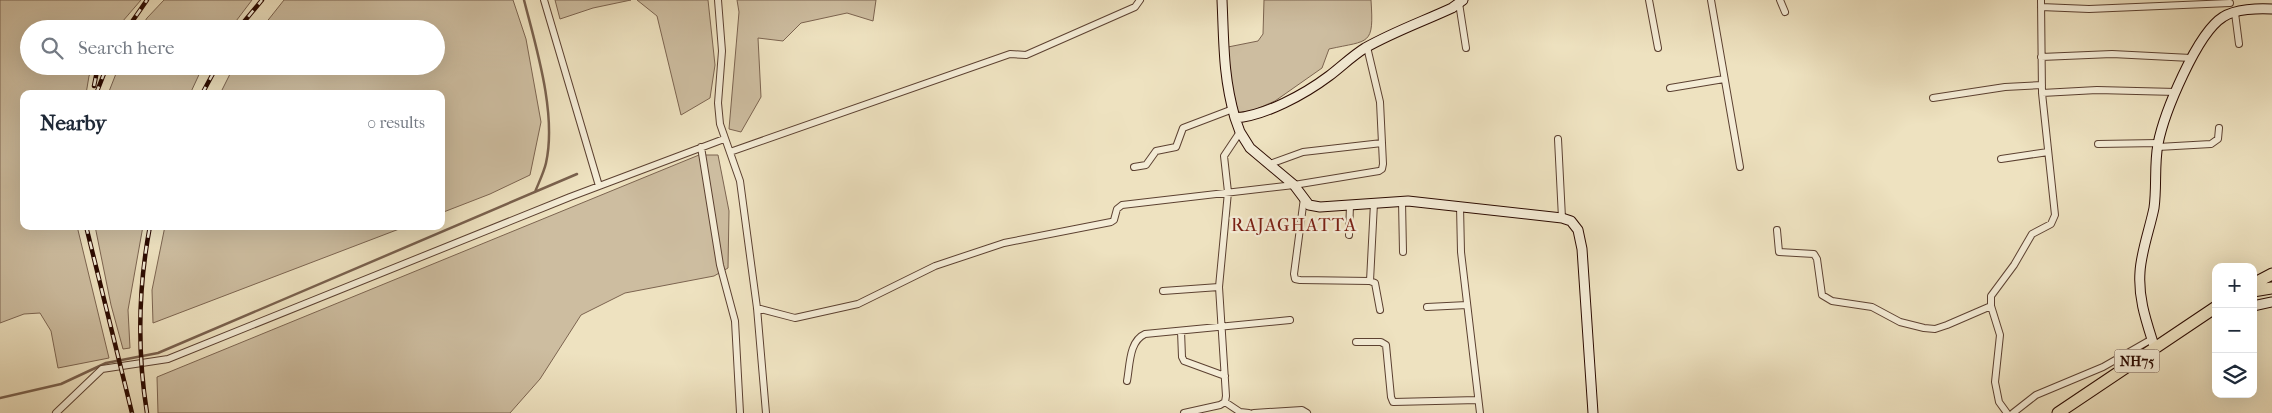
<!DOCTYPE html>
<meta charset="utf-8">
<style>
:root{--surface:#fff;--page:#f2f2f3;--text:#1f2937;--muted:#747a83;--line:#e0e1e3}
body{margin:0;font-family:"IM FELL French Canon",serif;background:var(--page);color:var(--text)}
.controls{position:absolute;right:15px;bottom:15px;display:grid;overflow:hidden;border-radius:10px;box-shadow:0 5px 20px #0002}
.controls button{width:45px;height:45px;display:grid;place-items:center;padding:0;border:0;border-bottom:1px solid var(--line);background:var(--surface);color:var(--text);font:25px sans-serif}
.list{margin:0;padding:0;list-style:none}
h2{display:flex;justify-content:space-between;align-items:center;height:65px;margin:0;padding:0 20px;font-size:21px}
h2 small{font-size:16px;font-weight:400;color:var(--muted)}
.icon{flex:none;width:28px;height:28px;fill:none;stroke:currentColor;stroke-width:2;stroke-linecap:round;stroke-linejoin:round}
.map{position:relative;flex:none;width:2272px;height:413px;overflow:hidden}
.search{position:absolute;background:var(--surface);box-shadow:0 5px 20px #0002;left:20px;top:20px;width:425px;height:55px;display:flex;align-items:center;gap:12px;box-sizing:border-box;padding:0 18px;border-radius:28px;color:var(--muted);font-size:19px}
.panel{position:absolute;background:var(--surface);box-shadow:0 5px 20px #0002;left:20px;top:90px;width:425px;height:140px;border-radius:10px}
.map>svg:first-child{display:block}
.green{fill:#cdbda0;stroke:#7c6450}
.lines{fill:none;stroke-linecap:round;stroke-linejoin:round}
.stream{stroke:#79604d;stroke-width:2.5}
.street-casing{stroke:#5c4131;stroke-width:8}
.secondary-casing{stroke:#2c0b01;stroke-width:11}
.highway-casing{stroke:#2c0b01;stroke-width:13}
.street{stroke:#f4ecd6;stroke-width:6}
.secondary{stroke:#f4ecd6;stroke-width:9}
.highway{stroke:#eee2c0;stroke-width:11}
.rail-casing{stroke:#2c0b01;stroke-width:4.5}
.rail{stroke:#f4ecd6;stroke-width:2.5;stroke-dasharray:8;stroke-linecap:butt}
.labels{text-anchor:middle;stroke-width:4.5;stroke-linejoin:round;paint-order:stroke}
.shield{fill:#f4ecd6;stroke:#684e41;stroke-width:1}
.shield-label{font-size:14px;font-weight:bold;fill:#2c0b01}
.quarter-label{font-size:18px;letter-spacing:1px;fill:#7a1f14;stroke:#f4ecd6}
</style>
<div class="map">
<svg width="2272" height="413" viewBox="0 0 2272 413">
<rect width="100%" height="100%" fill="#eee2c0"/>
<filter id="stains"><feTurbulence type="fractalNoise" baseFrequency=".004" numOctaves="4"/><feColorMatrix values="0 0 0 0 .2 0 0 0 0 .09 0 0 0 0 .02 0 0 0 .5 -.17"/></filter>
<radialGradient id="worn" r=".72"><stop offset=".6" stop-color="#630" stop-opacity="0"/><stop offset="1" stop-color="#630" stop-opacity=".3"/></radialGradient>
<path class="green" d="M0,0h141l-25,29h-87v37h65l-5,10 -3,18h-62v132h53l32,132 -51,10 -7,-37 -11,-18 -16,1 -24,9z
M164,0h88l-22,29h-90l7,-11z
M284,0h229l13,39 15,83 -11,53 -40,19 -49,19v-119h-221l14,-28h202v-37h-175z
M555,0h76l-38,8 -33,11z
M637,0h71l7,65 -5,33 -29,17 -24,-99z
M737,0h139l-3,21 -26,-8 -46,10 -18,18 -25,-3 3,59 -20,35 -12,-3 10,-117z
M1264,0h107c3,46 -1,40 -42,49l-7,19 -47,33 -23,10 -14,1 -10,-42v-23l30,-6 5,-7z
M119,66h84l-13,28h-82z
M699,155h19l11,56 -1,57 -14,8 -89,17 -44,22 -41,64 -30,34h-352l-1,-36z
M95,226h48l-15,84 2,38 -7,1 -12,-44z
M165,226h242l-254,97 -1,-33z"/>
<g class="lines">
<path class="stream" d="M524,0c12,47 33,114 22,163 -2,9 -7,19 -11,29
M0,398l61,-14 45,-21 52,-10 419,-179"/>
<g class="street-casing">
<path id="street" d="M544,0l55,186
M718,0l4,51 -4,52 2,21 20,57 17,127 9,105
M1649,0l9,48
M1711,0l29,167
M1780,0l5,12
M1459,3l7,45
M2041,7l48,2 141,-6
M2235,13l4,31
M2041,57l71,-3 79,4
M1670,88l54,-9
M2042,93l55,-3 79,2
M1933,98l72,-11 37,-2
M1558,139l4,79
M2098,144l60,-1
M701,147l19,118 15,56 5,92
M2158,147l53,-3 7,-5 1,-11
M730,152l280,-98 16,1 109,-48 5,-7
M2001,159l47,-7
M1270,164l33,-12 79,-9
M1134,167l12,-2 10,-14 20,-4 7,-19 50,-19
M1304,198l-10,76 1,5 5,1 70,1 4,-78
M1402,201l1,51
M1460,206l1,46 19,161
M1777,230l2,22 35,2 3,5 5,36 10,6 40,6 28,15 24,6 11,1 12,-4 44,-19
M1349,235l1,-30
M1370,281l5,2 5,27
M1163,291l56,-4
M1427,307l40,-2
M757,308l38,10 63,-14 77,-38 69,-23 107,-21 3,-2 3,-11 5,-4 172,-20 85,-14 3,-2 1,-5 -3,-62 -13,-55
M1181,331l1,26 2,4 41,15
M1356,342h25l5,3 5,52 2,5 85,-2
M1127,381c3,-16 2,-40 18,-47l145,-14
M1225,402l15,10 9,1
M56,413l46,-44 66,-10 402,-162 154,-58
M1184,413l36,-8 5,-3 1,-6 -7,-109 9,-95 -4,-36 16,-24
M1254,413l48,-3 5,3
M2007,413l-8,-11 -4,-20 5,-47 -9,-29v-10l23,-31 18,-31 19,-10 4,-9 -13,-122 -1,-93
M2013,413l23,-18 67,-28 49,-28"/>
</g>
<g class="secondary-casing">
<path id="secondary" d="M1222,0c2,43 1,76 13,118 30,-2 70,-24 94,-42 12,-9 23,-20 36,-28 28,-16 59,-27 87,-40l11,-8
M1235,118l5,14 10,16 44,37 15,20 11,2 88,-6 154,17 9,3 7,9 4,19 11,164
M2253,306l19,-4
M2155,349c-8,-26 -17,-49 -15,-77 1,-20 10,-44 14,-64 3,-21 0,-43 4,-64 6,-31 39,-111 65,-127 12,-8 36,-9 49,-8"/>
</g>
<g class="highway-casing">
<path id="highway" d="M2253,284l19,-10
M2253,291l19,-3
M2058,413l158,-106"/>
</g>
<use href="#street" class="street"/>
<use href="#secondary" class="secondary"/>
<use href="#highway" class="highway"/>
<g class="rail-casing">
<path id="rail" d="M103,29l1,-5
M127,29l20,-29
M238,29l24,-29
M94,86l4,-20
M96,94l11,-28
M202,94l15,-28
M86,226l46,187
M147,413c-10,-63 -9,-124 3,-187"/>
</g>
<use href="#rail" class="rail"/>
</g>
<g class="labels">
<rect class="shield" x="2114.5" y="349.5" width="45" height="23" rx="4"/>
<g class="shield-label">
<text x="2137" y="366">NH75</text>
</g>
<g class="quarter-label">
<text x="1294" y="231">RAJAGHATTA</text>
</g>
</g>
<rect width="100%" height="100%" filter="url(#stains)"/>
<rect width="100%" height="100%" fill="url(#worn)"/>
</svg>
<div class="controls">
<button>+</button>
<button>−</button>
<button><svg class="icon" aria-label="layers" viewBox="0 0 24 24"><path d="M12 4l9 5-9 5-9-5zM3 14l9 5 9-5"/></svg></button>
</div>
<div class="search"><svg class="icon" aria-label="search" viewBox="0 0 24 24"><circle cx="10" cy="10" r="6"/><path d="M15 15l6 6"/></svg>Search here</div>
<section class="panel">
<h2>Nearby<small>0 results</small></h2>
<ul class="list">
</ul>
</section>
</div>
